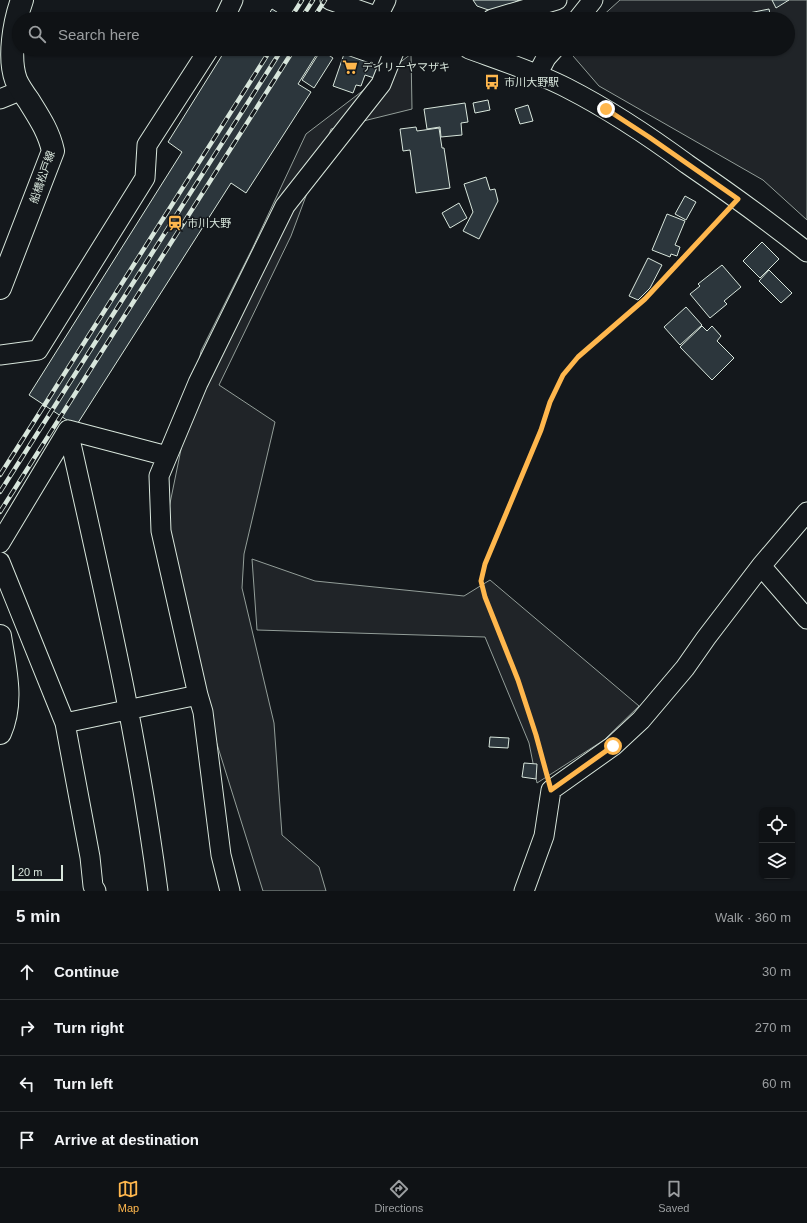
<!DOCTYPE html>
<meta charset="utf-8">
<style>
:root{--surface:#0f1215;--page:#181b1e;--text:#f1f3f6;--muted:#9b9ea0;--line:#2f3234;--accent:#ffb74d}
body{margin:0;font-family:Arial,"Noto Sans JP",sans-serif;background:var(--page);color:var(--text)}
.controls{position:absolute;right:12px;bottom:12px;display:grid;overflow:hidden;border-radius:8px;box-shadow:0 1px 3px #0004}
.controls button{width:36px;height:36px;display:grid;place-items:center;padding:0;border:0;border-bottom:1px solid var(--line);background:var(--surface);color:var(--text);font:20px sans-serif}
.scale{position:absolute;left:12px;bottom:10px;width:51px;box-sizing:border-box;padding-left:4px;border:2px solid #d8e6dc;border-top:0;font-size:11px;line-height:14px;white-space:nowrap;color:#d8e6dc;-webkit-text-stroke:3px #14181c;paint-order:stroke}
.stop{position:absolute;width:12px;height:12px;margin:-9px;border:3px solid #ffb74d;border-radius:50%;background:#fff}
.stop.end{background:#ffb74d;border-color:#fff;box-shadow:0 1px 4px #0008}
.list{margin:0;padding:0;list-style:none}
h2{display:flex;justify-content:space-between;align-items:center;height:52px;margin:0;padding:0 16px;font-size:17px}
h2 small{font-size:13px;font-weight:400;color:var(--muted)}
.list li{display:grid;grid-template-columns:26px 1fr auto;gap:12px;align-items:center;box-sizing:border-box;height:56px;padding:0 16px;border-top:1px solid var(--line)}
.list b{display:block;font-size:15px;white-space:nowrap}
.list em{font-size:13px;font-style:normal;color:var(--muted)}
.icon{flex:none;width:22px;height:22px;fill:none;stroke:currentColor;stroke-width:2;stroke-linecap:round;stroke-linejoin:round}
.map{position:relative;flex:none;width:807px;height:891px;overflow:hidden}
.search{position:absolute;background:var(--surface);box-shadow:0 1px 3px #0004;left:12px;right:12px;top:12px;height:44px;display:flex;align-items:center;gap:10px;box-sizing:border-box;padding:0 14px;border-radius:22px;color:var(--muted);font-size:15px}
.sheet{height:276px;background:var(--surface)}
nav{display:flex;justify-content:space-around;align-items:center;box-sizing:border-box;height:56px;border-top:1px solid var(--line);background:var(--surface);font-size:11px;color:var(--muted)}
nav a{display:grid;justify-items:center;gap:2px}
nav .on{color:var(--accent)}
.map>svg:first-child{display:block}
.green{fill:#202428;stroke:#939e99}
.building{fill:#2c363c;stroke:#d8e6dc}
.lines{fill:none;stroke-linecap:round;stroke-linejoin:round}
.minor-casing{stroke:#d8e6dc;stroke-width:21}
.major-casing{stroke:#d8e6dc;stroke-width:24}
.path{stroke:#9da8a2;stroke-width:2.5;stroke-dasharray:3 2;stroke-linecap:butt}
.minor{stroke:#14181c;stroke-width:19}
.major{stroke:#14181c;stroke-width:22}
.rail-casing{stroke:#d8e6dc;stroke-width:4.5}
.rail{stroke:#14181c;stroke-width:3;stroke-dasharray:9;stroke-linecap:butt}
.route{stroke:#ffb74d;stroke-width:5}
.labels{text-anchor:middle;stroke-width:3;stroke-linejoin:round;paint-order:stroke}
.poi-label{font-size:11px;fill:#d8e6dc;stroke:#14181c;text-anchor:start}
.street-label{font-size:11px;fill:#d8e6dc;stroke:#14181c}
</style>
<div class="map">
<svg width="807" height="891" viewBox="0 0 807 891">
<rect width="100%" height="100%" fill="#14181c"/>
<path class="green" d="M620,0h187v220l-44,-40 -164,-94 -32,-37h221v-30h-189z
M411,54l1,55 -81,20 -40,107 -72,149 56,37 -31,132 -2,34 32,135 8,112 37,32 7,24h-63l-62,-198 -35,-170 35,-172 51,-102 54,-115z
M252,559l63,22 149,15 26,-16 149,126 -35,34 -67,43 -8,-40 -44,-106 -228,-7z"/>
<path class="building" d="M473,0h46l-22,13 -20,-7z
M772,0h17l-13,8z
M272,9l16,10h-22z
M769,9l2,10h-21l-1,-6z
M226,49h94l-22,35 13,8 -65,101 -15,-10 -155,243 -47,-31 153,-243 -14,-10z
M321,50l12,8 -19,30 -12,-8z
M344,54l34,12 -4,12 -9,-3 -4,11 -5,-1 -3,8 -20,-7z
M488,100l2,10 -15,3 -2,-10z
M465,103l3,19 -7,1 1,12 -21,2 -1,-10 -13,2 -3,-20z
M528,105l5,16 -13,3 -5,-15z
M416,127l1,4 22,-3 3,20h2l6,40 -34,5 -6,-43 -7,1 -3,-22z
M486,177l4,13 5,-1 3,12 -19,38 -16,-8 10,-19 -9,-28z
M685,196l11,6 -10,18 -11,-6z
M459,203l8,15 -17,10 -8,-15z
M667,214l18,7 -10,24 5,2 -3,9 -6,-2 -1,3 -18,-7z
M762,242l17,17 -19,19 -17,-17z
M648,258l14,7 -12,23 -12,12 -9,-4z
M722,265l19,22 -17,14 3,3 -17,14 -20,-24 10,-8 -2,-2z
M769,270l23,23 -11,10 -22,-22z
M686,307l16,18 -22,20 -16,-18z
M702,326l5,5 5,-5 9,10 -4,5 17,17 -22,22 -32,-33z
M490,737l19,1 -1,10 -19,-1z
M524,763l13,1 -1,15 -14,-2z"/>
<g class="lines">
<g class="minor-casing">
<path id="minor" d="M330,0l54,19
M378,16l8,-16
M224,19l9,-19
M492,19l65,-19
M578,19l15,-19
M469,49c33,12 67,23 98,39 43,22 82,48 120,76 41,28 81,57 120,88
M537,75l9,-17 8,-9
M0,99l22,-9
M0,355l38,-5 107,-172 2,-33 62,-96
M68,430c34,153 70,305 90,461
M0,543l68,-113 99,26
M0,562l65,161 25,134 3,29 3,5
M761,566l46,53
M198,695l5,17 18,143 9,36
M65,723l133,-28 -37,-164 -2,-55 39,-93 87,-177 96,-122 14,-35
M524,891l20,-55 7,-46 62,-44 28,-26 44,-52 21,-30 55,-72 46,-54"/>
</g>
<g class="major-casing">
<path id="major" d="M0,288l53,-137c-4,-19 -14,-34 -24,-50 -5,-7 -10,-14 -13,-21 -8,-22 -2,-58 6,-80
M0,636c5,32 14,66 0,97"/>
</g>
<path class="path" d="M546,772l-10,-37 -18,-55 -33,-83 -4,-16 4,-17 56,-134 9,-27 13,-28 15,-18 67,-58 32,-36 49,-50"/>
<use href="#minor" class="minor"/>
<use href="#major" class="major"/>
<g class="rail-casing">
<path id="rail" d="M290,19l12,-19
M301,19l12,-19
M313,19l12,-19
M0,475l271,-426
M0,492l282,-443
M0,512l294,-463"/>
</g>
<use href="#rail" class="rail"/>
</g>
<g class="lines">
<path class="route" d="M606,109l43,28 89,62 -93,100 -67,58 -15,18 -13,27 -9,28 -56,134 -4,17 4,16 33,83 18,55 15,55 62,-44"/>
</g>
<defs>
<g id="supermarket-bare" transform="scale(1.2)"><path d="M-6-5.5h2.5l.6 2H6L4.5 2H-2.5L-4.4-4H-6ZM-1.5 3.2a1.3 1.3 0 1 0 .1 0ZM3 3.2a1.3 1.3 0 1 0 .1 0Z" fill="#ffb74d" stroke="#14181c" stroke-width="2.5" paint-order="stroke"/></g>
<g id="bus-bare" transform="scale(1.2)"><path d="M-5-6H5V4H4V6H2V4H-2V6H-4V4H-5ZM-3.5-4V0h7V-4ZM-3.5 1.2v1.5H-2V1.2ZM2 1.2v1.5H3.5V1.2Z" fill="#ffb74d" stroke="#14181c" stroke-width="2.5" paint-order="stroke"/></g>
<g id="station-bare" transform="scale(1.2)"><path d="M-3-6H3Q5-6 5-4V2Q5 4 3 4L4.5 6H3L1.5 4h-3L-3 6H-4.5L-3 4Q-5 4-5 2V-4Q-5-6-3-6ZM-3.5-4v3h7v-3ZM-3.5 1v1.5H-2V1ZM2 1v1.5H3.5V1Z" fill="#ffb74d" stroke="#14181c" stroke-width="2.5" paint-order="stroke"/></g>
</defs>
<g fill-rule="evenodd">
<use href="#supermarket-bare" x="350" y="67"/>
<use href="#bus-bare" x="492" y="82"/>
<use href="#station-bare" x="175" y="223"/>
</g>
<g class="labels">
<g class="poi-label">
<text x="362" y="71">デイリーヤマザキ</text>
<text x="504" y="86">市川大野駅</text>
<text x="187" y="227">市川大野</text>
</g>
<g class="street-label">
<text transform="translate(42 177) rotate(-71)" y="4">船橋松戸線</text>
</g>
</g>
</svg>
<div class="controls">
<button><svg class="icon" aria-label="locate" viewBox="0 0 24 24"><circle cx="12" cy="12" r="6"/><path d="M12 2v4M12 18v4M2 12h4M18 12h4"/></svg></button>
<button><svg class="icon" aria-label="layers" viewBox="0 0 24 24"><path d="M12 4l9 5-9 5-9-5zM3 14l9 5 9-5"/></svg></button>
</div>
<div class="scale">20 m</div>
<div class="stop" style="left:613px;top:746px"></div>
<div class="stop end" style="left:606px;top:109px"></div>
<div class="search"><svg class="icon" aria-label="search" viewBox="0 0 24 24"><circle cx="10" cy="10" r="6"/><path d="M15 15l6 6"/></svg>Search here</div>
</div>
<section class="sheet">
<h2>5 min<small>Walk · 360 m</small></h2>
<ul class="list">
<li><svg class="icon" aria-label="ahead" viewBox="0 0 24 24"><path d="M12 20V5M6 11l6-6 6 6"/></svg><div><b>Continue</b></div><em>30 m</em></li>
<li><svg class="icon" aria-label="right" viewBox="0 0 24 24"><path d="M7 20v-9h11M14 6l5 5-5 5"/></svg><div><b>Turn right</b></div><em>270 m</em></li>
<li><svg class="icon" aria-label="left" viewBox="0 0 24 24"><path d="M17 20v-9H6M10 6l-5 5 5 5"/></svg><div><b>Turn left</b></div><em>60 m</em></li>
<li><svg class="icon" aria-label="arrive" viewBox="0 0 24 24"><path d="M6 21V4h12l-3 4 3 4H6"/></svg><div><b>Arrive at destination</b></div></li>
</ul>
</section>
<nav>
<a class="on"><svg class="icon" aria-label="map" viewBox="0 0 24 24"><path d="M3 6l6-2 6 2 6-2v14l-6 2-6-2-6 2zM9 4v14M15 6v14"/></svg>Map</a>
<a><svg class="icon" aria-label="directions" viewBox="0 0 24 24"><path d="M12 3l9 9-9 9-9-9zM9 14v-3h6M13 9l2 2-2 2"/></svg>Directions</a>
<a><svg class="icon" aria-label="saved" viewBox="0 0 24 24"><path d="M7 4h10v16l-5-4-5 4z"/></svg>Saved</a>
</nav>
